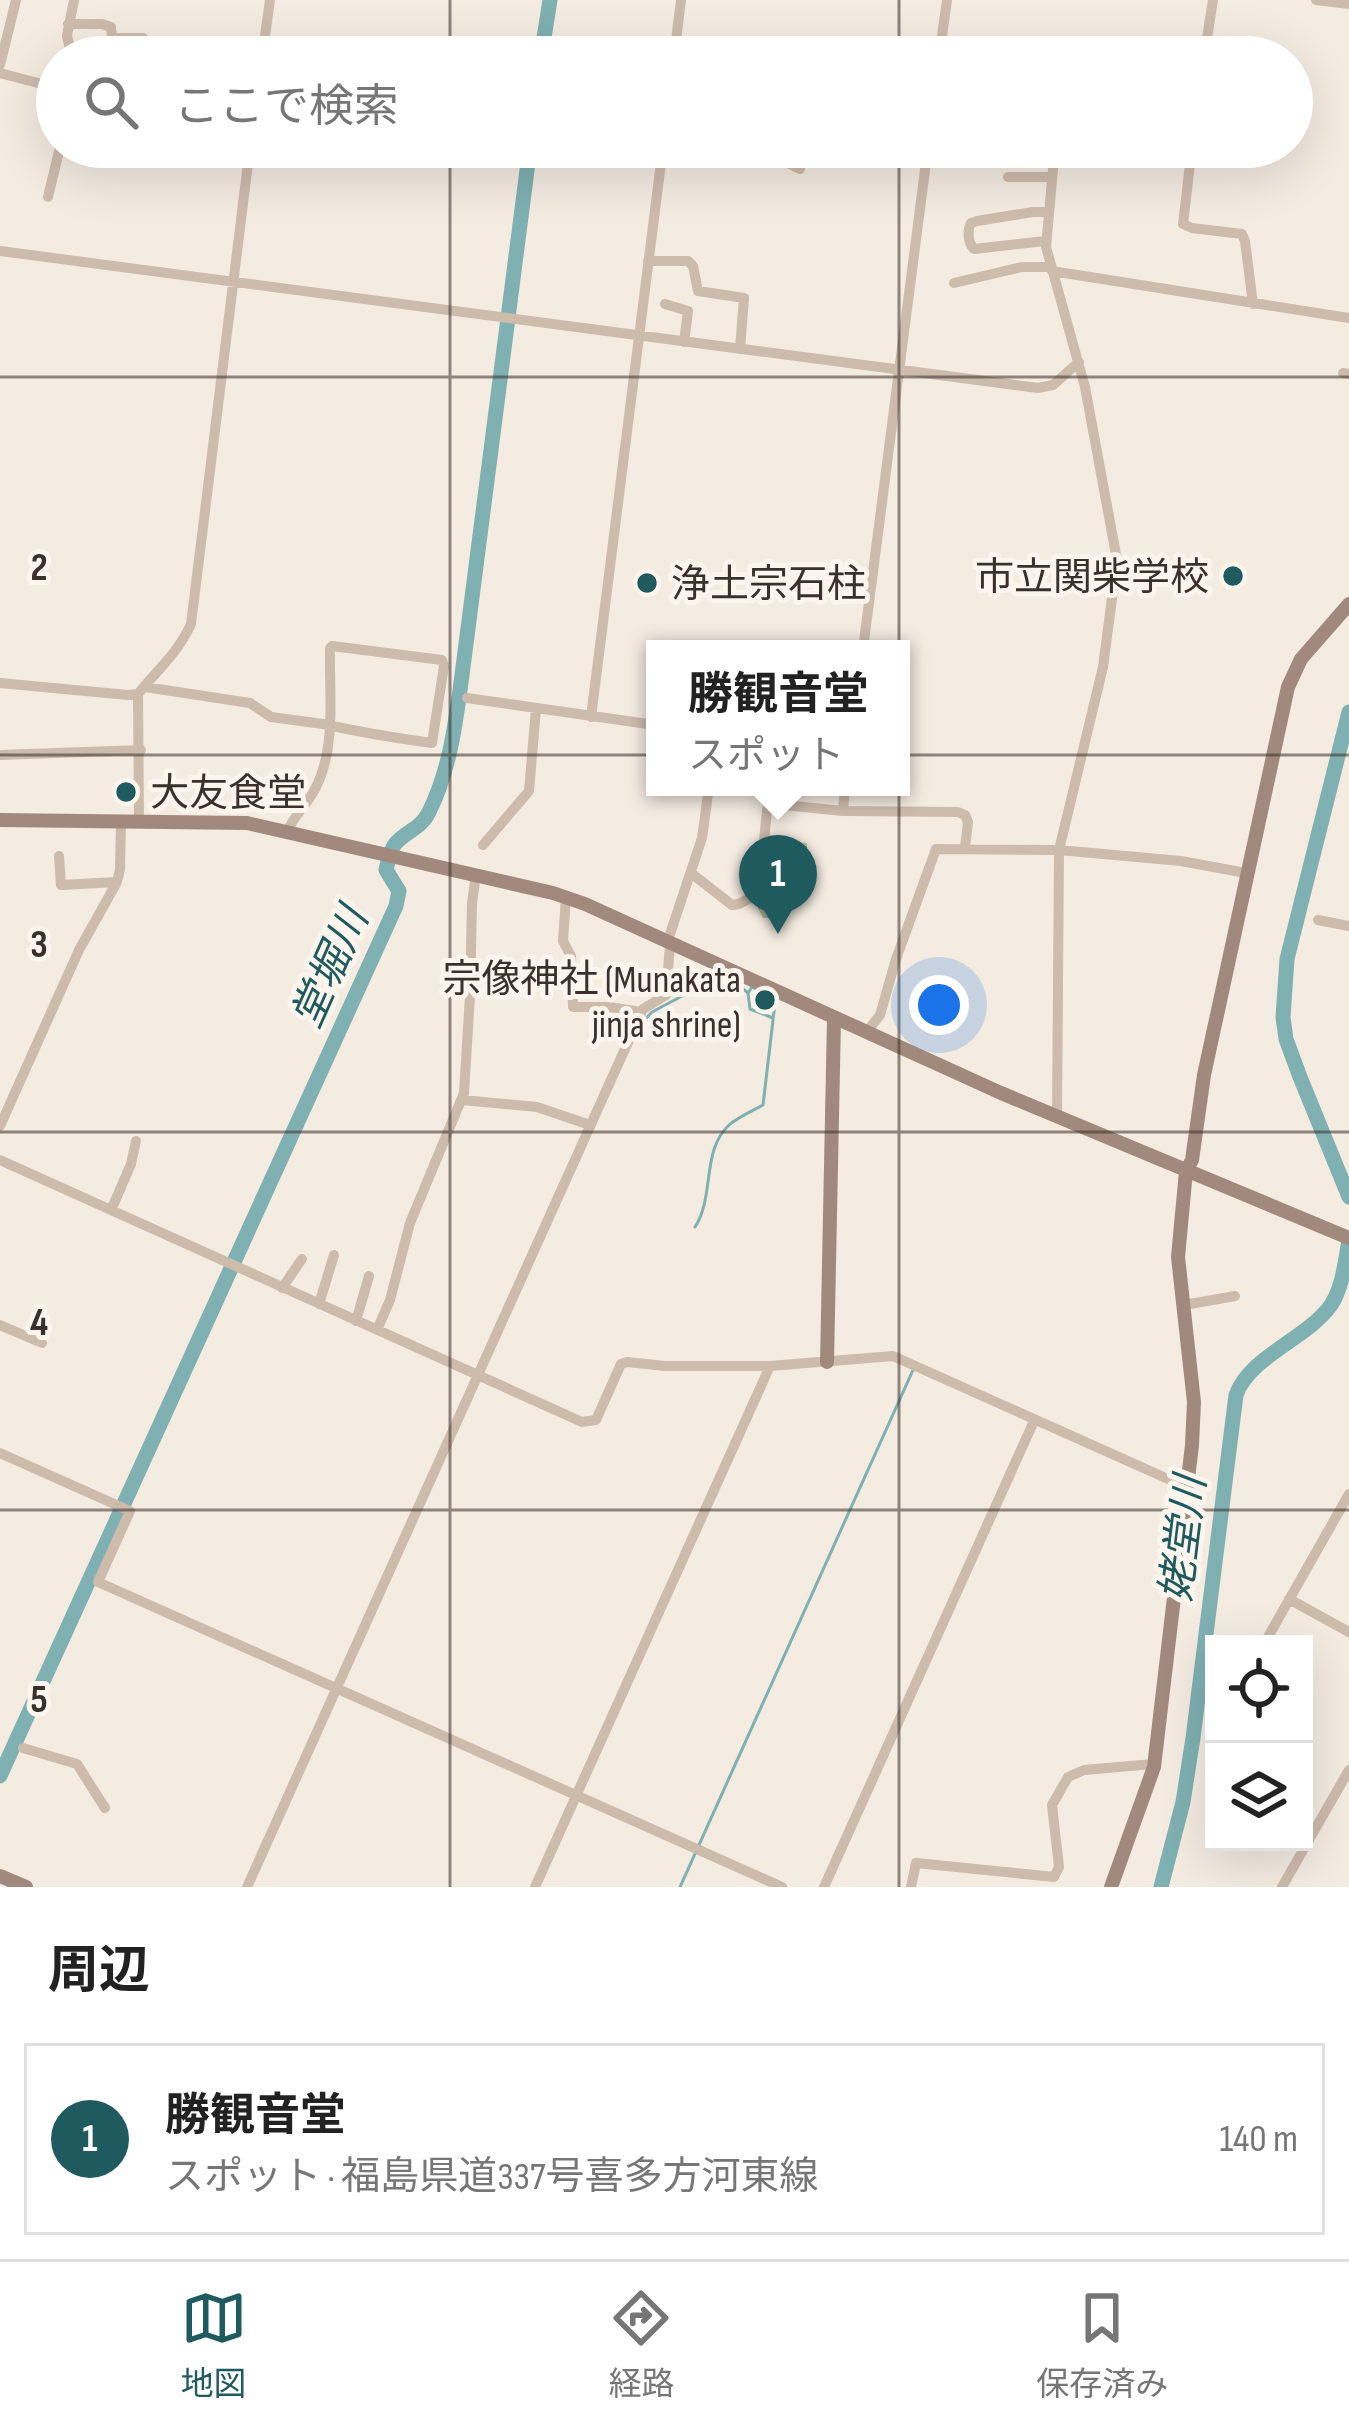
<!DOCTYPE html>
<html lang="ja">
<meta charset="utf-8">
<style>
:root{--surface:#fff;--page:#f6f6f6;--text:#222;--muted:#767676;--line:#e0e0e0;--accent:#1f5a5e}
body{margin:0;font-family:"Sofia Sans Condensed","Noto Sans JP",sans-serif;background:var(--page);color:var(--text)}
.controls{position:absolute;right:36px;bottom:36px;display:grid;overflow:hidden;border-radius:0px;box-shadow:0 12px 48px #0002}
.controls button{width:108px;height:108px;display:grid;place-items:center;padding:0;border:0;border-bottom:3px solid var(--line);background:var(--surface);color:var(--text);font:60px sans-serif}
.you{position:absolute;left:939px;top:1005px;width:42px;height:42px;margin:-30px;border:9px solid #fff;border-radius:50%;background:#1a73e8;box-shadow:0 0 0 18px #1a73e833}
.badge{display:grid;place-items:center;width:78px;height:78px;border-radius:50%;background:var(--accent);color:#fff;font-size:39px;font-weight:700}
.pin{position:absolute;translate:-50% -99px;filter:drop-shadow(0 3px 6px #0008)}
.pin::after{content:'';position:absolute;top:63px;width:42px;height:36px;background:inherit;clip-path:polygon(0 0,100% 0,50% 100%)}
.popup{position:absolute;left:646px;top:640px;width:264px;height:156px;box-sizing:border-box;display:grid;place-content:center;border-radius:0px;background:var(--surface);filter:drop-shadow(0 3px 9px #0005);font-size:39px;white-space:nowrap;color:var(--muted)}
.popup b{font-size:45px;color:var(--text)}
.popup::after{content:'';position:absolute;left:50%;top:100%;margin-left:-24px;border:24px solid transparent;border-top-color:var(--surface)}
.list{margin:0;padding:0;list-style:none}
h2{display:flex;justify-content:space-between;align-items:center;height:156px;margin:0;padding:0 48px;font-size:51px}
h2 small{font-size:39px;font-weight:400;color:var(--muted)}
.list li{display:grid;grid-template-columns:78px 1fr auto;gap:36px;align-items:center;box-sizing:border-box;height:192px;margin:0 24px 24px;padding:0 24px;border:3px solid var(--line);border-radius:0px}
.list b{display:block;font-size:45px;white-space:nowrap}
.list p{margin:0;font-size:39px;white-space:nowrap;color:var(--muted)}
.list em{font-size:39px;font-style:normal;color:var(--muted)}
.icon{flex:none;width:66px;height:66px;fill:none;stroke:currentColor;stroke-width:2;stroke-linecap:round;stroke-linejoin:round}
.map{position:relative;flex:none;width:1349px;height:1887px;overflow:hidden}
.search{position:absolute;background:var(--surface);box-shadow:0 12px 48px #0002;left:36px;right:36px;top:36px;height:132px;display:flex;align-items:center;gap:30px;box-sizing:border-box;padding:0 42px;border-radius:66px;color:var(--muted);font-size:45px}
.sheet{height:372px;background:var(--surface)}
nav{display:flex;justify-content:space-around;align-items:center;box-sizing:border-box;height:168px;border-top:3px solid var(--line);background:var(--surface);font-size:33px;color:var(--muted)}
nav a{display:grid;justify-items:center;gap:6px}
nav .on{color:var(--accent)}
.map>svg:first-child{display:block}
.cemetery{fill:url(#cemetery-stones)}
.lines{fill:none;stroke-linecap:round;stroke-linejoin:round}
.stream{stroke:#7fb0b2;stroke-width:3}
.river{stroke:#7fb0b2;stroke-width:15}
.street{stroke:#cdbbac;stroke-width:10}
.secondary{stroke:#a18a7d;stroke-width:14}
.grid{fill:none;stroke:#3b302b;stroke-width:3;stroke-opacity:0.55}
.poi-dot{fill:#1f5a5e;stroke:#fbf5ee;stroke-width:4.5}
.labels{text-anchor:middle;stroke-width:10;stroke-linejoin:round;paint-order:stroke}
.poi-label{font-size:39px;fill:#3b302b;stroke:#fbf5ee;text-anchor:end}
.water-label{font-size:42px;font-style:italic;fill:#1f5a5e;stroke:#fbf5ee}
.grid-label{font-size:39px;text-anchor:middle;font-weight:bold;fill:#3b302b;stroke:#fbf5ee;stroke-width:10;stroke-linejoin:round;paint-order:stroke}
</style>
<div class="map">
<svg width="1349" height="1887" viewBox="0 0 1349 1887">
<defs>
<pattern id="cemetery-stones" width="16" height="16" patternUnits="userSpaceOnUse" patternTransform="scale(3)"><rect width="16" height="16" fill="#b8c4a0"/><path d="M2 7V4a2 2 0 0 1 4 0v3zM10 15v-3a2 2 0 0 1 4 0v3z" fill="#97a083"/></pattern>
</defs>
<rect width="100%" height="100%" fill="#f4ebe1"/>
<path class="cemetery" d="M768,840l39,3v7c-20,13 -16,33 -21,54l-8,5 -5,9h-10l-5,-10z"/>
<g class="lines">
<path class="stream" d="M748,993l4,-6 4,2
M641,1024l11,-12 47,-25 13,-1 16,4 14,-2 6,5 2,16 23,9 4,-23
M695,1227c20,-31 6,-76 34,-102 9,-8 23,-14 34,-20l10,-85
M680,1887l233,-517"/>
<path class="river" d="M541,57l9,-57
M1349,712l-62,247 -4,58 3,22 14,38 49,120
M0,1776l396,-870 3,-15 -13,-21c2,-8 4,-20 9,-26 11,-13 26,-15 34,-32 21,-42 27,-91 33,-137l68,-528
M1161,1887l22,-85 10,-64 43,-343c14,-39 71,-56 95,-90 12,-18 14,-44 18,-64"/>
<path class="street" d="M1316,0l33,4
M68,24h34l9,3 3,30
M113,38h30
M72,57l-5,-21 7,-36
M262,57l8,-57
M674,57l7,-57
M939,57l8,-57
M1204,57l9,-57
M0,65l16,-65
M0,73l57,15
M691,147l86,11 23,11
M1055,147l-9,100 39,140 32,173 -14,107 -44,183 -2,266
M1192,147l-9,77 9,4 50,6 3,7 8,63
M1008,177h44
M48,197l12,-50
M1045,241l-71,8c-6,-6 -7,-19 -3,-26l6,-2 56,-9h15
M0,251l1038,137 15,-3 26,-23
M648,261h40l5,5 5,25 46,7 -4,51
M1052,271l297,47
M954,283l68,-16h28
M665,304l23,7 -4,31
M1343,373l6,1
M863,649l65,-502
M0,683l128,12 10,-1
M145,687l105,16 21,14 52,7c36,8 72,14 109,19l12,-77 -2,-6 -110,-14 -2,2c-1,44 6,95 -12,135 -8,19 -24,32 -31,49
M467,698l188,27
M591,717l72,-570
M0,755l141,-5
M843,811l2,-24
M139,821l-1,-127c19,-24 40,-41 53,-70l59,-477
M483,845l46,-54 7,-82
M59,856l2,29 56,-3
M691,873l41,32 7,-1 20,-11 8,-83 1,-4 6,-2 69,7 115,1 7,3 3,7 -3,26
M566,897l-3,44 8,15 2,51h36l32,5
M1318,920l31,6
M667,943l35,-105 7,-51
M866,1033l14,-18 16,-56 40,-110 123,1 122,11 65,12
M462,1100l75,7 53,18
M0,1126l79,-176 38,-68 3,-13 1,-48
M0,1160l582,262 14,-2 25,-56 6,-2 38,4h105l123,-10 293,131
M112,1208l19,-44 5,-23
M282,1288l20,-29
M319,1304l15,-49
M1184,1305l51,-9
M356,1321l13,-45
M0,1325l42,18
M377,1330l13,-30 20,-77 54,-130 6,-97 2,-93 4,-29
M0,1453l130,58 -32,71 684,305
M1289,1599l60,33
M1264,1644l85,-150
M23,1748l54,16 28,44
M247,1887l396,-878 23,-14 4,-50
M535,1887l235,-521
M824,1887l210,-466
M911,1887l5,-24 138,14 5,-10 -7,-62 16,-28 16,-7 70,-6
M1282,1887l67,-117"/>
<path class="secondary" d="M0,820l247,3 306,70 32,11 416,189 348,145
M827,1362l7,-343
M0,1876l26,11
M1111,1887l43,-120 38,-322 2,-43 -16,-145 8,-86 6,-11 12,-85 84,-388 13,-28 48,-55"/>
</g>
<path class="grid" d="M450,0v57M899,0v57M450,147v1740M899,147v1740M0,377h1349M0,755h1349M0,1132h1349M0,1510h1349"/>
<g class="poi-dot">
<circle cx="1233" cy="576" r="12"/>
<circle cx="647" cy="583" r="12"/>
<circle cx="126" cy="792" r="12"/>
<circle cx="765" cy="1000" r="12"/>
</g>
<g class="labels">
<g class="poi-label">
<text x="1209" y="590">市立関柴学校</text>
<text x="671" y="597" text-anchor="start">浄土宗石柱</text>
<text x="150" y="806" text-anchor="start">大友食堂</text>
<text x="741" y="992">宗像神社 (Munakata<tspan x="741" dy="45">jinja shrine)</tspan></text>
</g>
<g class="water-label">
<text transform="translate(329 967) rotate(-66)" y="15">堂堀川</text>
<text transform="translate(1182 1539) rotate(-83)" y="15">姥堂川</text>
</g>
</g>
<g class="grid-label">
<text x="39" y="580">2</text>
<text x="39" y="957">3</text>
<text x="39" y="1335">4</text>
<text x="39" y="1712">5</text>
</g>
</svg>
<div class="controls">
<button><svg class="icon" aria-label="locate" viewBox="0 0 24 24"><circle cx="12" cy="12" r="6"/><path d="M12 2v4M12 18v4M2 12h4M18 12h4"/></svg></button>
<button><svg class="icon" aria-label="layers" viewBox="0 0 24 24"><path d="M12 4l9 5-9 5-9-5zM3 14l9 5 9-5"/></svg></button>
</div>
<div class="you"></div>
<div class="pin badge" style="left:778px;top:934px">1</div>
<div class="popup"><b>勝観音堂</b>スポット</div>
<div class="search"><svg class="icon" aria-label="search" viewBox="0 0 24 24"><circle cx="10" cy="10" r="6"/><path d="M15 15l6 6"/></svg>ここで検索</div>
</div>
<section class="sheet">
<h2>周辺<small></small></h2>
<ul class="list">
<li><span class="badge">1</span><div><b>勝観音堂</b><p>スポット · 福島県道337号喜多方河東線</p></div><em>140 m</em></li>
</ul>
</section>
<nav>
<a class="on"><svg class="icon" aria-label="map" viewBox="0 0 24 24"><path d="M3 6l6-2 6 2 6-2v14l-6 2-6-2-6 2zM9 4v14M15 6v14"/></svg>地図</a>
<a><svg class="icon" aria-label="directions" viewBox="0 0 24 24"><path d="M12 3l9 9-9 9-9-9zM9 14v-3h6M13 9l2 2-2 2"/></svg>経路</a>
<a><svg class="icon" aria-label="saved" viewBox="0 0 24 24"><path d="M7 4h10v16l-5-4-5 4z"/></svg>保存済み</a>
</nav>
